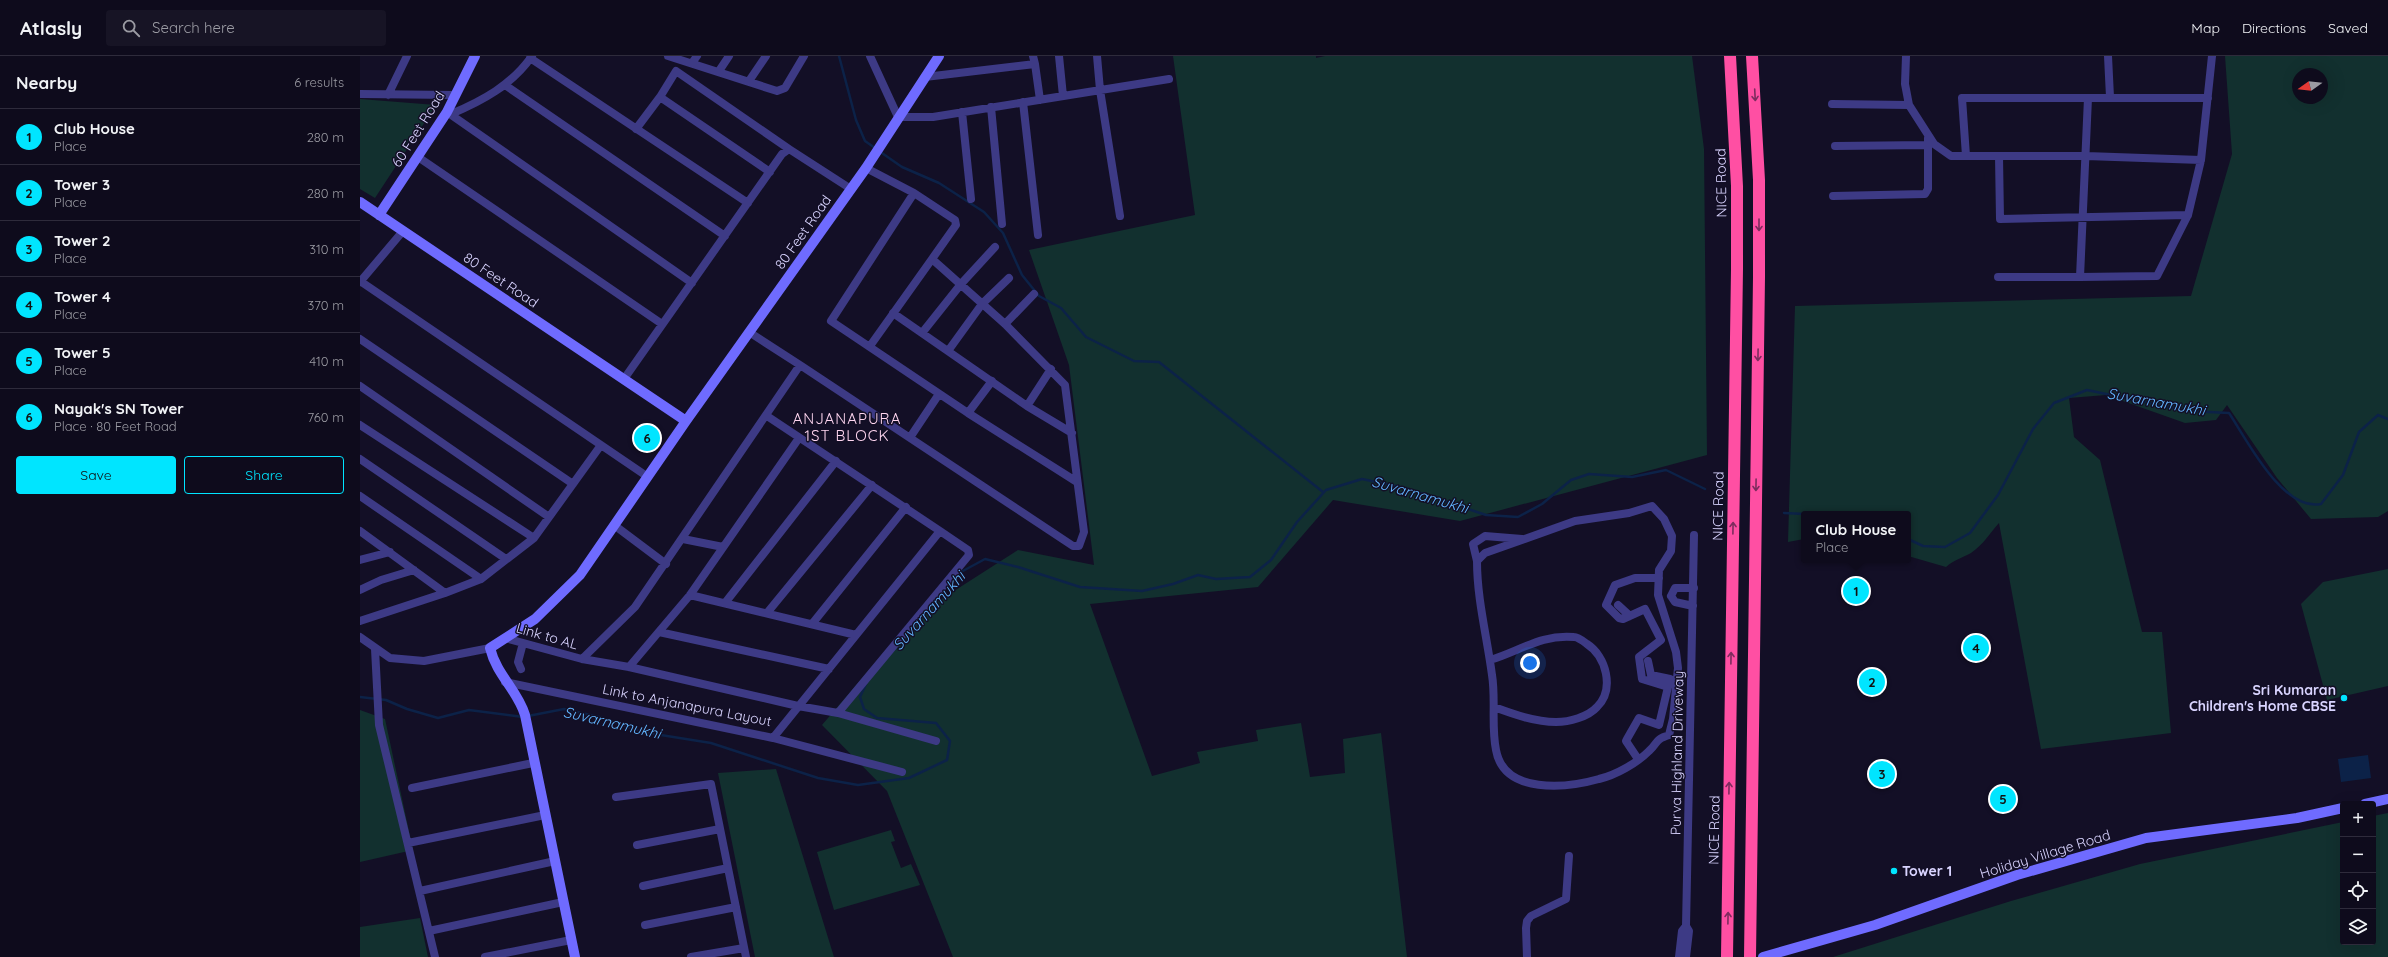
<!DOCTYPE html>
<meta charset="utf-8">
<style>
:root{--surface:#0e0b1c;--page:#171425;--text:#f1f3f6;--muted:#9b9ba3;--line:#2e2b3b;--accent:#00e5ff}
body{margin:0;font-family:Quicksand,sans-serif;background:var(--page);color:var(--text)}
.controls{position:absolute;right:12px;bottom:12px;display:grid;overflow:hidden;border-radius:4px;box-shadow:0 4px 16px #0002}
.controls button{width:36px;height:36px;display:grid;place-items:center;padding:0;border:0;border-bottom:1px solid var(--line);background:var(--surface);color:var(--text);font:20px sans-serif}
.compass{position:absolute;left:1932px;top:12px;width:36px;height:36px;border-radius:50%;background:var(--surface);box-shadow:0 4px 16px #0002;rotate:255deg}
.you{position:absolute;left:1170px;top:607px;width:14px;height:14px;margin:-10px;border:3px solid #fff;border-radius:50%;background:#1a73e8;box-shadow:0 0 0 6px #1a73e833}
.badge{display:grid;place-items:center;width:26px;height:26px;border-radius:50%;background:var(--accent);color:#111;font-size:13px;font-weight:700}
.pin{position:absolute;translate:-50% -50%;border:2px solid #fff;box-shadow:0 1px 4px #0006}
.popup{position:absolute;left:1441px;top:455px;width:110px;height:52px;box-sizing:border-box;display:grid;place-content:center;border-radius:4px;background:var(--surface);filter:drop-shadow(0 1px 3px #0005);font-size:13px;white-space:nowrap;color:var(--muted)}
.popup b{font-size:15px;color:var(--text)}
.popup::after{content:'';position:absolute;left:50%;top:100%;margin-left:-8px;border:8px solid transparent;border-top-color:var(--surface)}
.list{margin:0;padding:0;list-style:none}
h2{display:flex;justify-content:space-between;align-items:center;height:52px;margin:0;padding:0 16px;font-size:17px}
h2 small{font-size:13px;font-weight:400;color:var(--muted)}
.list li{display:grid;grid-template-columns:26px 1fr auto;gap:12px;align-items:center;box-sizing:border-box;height:56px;padding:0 16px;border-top:1px solid var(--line)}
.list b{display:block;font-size:15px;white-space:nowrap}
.list p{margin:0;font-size:13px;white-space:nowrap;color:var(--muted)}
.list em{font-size:13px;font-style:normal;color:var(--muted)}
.actions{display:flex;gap:8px;padding:12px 16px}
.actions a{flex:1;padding:9px 0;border:1px solid var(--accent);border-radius:4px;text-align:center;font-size:14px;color:var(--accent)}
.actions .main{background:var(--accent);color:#111}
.icon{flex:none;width:22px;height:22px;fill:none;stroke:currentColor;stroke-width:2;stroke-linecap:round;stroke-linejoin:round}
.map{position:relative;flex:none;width:2028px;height:901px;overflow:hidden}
header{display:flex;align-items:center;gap:24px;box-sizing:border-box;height:56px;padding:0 20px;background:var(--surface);border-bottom:1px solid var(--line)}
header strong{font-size:19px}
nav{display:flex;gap:22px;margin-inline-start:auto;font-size:14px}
.search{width:280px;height:36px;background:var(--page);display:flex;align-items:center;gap:10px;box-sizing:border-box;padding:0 14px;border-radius:4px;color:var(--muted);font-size:15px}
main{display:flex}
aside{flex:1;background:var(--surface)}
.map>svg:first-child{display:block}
.green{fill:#12302f;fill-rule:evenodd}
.water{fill:#0c2248}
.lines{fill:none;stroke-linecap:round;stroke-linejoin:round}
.stream{stroke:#0c2248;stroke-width:2.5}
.street{stroke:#3d3a85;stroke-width:8}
.secondary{stroke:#6f6bff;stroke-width:10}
.highway{stroke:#ff4fa3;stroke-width:12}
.oneway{stroke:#7d2c5e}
.poi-dot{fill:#00e5ff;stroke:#130f26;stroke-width:1.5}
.labels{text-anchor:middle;stroke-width:3;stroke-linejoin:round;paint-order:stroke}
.street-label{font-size:14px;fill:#d9d4ff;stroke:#130f26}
.poi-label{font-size:14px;font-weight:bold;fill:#d9d4ff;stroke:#130f26;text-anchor:end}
.water-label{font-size:15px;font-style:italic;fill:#62b6ff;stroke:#130f26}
.neighbourhood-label{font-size:15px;letter-spacing:1px;fill:#ffd6f0;stroke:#130f26}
</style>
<header>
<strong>Atlasly</strong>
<div class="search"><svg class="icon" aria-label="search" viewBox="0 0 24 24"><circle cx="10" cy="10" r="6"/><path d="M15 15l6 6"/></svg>Search here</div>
<nav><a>Map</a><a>Directions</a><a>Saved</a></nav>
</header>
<main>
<aside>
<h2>Nearby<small>6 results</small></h2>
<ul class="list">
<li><span class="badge">1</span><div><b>Club House</b><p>Place</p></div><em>280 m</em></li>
<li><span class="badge">2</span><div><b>Tower 3</b><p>Place</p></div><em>280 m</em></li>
<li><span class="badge">3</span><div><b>Tower 2</b><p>Place</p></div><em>310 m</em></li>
<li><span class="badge">4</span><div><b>Tower 4</b><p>Place</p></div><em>370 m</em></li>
<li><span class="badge">5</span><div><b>Tower 5</b><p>Place</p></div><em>410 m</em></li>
<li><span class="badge">6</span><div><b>Nayak's SN Tower</b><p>Place · 80 Feet Road</p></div><em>760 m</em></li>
</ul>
<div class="actions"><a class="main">Save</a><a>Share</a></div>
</aside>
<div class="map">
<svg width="2028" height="901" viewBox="0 0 2028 901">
<rect width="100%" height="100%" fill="#130f26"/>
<path class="green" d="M813,0h143v2l9,-2h367l12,93 3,306 -247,66 -127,-21 -75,87 -168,17 62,172 48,-13 -3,-11 61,-11 -2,-11 45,-7 9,54 35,-4 -2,-34 38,-6 26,224h-454l-66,-166 -65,-66 93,-109 103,-66 76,15 -25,-200 -40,-115 166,-35z
M1865,0h163v455l-10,6 -67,2 -34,-41 -50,-73 -11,15 -31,3 -79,-28 -37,3 5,39 26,23 42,172h20l9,101 -130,16 -42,-226c-9,10 -16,22 -28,30 -9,5 -17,7 -25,14l-38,-11v-42h-104v25l-16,3 7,-236 396,-10 41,-142zM1938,18h24v24h-24z
M0,43l76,6 -61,93 -15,-9z
M2028,513v117l-61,14 -26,-96 22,-22z
M0,654l25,9 28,131 -53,12z
M416,713l58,188h-79l-37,-184z
M2028,757v144h-555l178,-56 129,-37 203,-42v120h30v-126z
M531,774l4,11 -4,1 10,26 10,-4 9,21 -86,25 -17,-58z
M60,862l8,39h-68v-30z"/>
<path class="water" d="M2008,699l3,23 -30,4 -3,-23z"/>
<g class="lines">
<path class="stream" d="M479,0l17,64 9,21 10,7
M519,95l23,16 37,16 45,29 19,21 19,42 17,21 22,12 25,29 48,24 25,1 164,130
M1424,457l21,1
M1548,483l15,7 22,1 25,-14 28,-38 35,-66 21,-26 33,-13 101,21 41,2c18,27 54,99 92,91l22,-29 16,-43 19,-17 10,4
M589,529l12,-13 24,-13 33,8 62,20 62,4 31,-7 25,-9 18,4 34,-2 21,-17 26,-38 29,-32 36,-11 43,9 81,27 32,2 24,-13 29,-24 18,-6 43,3 34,-7 39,19
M0,641l26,3 21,9 31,9 31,-8 54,7
M168,660l36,-7 35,8 43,15 69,11 107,35 40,7 51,-7 38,-18 3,-19 -14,-18 -59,-5 -13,-9 -4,-12 6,-13"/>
<path class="street" d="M308,0l109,35 8,-3 19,-32
M510,0l28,61h35l236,-38
M673,0l2,8
M699,0l4,40
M737,0l3,34 20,126
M1546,0l-1,28 4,21 25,39 17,12h135l115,4
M1748,0l2,41
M170,2l218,145
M332,7l5,-7
M359,15l10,-15
M565,21l110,-13 5,36
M389,25l17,-25
M145,29l220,151
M0,38l96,1
M28,39l19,-39
M300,41l16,-26 113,78
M1728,42l-8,179 77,-1 31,-61 13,-55 11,-104
M663,46l15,133
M1472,48l77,1
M631,51l11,117
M87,56l245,171
M602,56l9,87
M91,58c31,-13 61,-29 81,-58
M276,73l24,-32 110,75
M1475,90l93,-1
M1606,100l-4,-58h246
M1639,100l1,63 188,-4
M58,101l244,167
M554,137l-83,128 137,92 109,69
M1473,140l92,-2 3,-5v-51
M1638,221h82
M0,225l288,196
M0,226l43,-51
M533,257l134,93 45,27
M645,268l29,-30
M562,277l39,-49 34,-37
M0,283l213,145
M510,290l62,-87
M588,295l34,-47 27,-26
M440,309l273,181h6l5,-14 -19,-147 -60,-61 -73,-65 24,-34 -1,-5 -41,-27 -48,-25
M264,323l158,-225 7,-5 62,40
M0,330l189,131
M667,350l24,-37
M608,357l24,-32
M0,369l174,113
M551,380l28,-42
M0,403l146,100
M0,440l121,83
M1292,450l12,13 8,17 -1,15 -12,19 -1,25 18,57 2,16 -5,51 -4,16c-15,5 -10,7 -20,16 -12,12 -33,24 -50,28 -32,9 -95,16 -103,-29 -5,-24 0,-51 -4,-75 -5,-38 -15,-76 -15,-114l8,-8 90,-32 54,-8z
M254,469l52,39
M0,475l85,62 36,-14 53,-41 67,-93
M323,483l40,8
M0,504l30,-8
M1117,505l-4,-17 12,-8 37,3
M0,534l21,-10 33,-10
M330,539l166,40
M1311,540l4,-8h19
M1311,540l4,6 18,4
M365,547l111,-142
M1258,549l12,11
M407,557l105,-128
M0,565l85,-28
M452,568l94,-117
M299,576l170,37
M0,581l30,21 34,3 66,-13
M145,582l77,21 47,8 169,39 40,7 131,-158 -1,-5 -28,-19 -173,-115
M15,593l4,76 56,232
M222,603l53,-52 165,-242 -51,-33
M1130,604c30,-9 51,-26 84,-23 4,0 9,4 13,7 19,12 28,45 10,63 -9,10 -28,15 -41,15 -21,0 -43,-8 -62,-15
M1288,605l3,14 19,4 -2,8
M269,611l61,-72 109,-157
M161,613l-3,-7 5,-19
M145,626l268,56 167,-207
M478,657l98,28
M413,682l129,34
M1278,703l-12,-18 1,-2 12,-21 20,7 9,-38 -26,-8 -3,-22 22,-17 -16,-31 -22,10 -4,-1 -13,-13 9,-20 20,-7h24
M52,732l121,-25
M256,741l95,-13 35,173
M48,787l137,-28
M277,789l83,-16
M283,830l85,-18
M60,835l135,-30
M285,869l91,-18
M1326,870l8,-391
M69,875l134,-29
M125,901l86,-17
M331,901l53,-9
M1167,901l-1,-29 1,-7 4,-5 35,-17 3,-43
M1319,901l3,-26 4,-5 3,5 -3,26"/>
<path class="secondary" d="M0,146l326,219
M19,159l68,-103 28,-56
M2005,748l23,-5
M215,901l-50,-242c-8,-26 -28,-39 -35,-67l45,-29 45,-44 106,-154 180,-253 73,-112
M1403,901l112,-32 142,-50 129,-37 151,-20 46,-10"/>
<path class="highway" d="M1367,901l10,-688v-83l-7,-130
M1390,901l9,-680v-97l-7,-124"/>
</g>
<defs><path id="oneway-shaft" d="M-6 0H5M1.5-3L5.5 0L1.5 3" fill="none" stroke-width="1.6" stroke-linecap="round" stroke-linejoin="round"/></defs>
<g class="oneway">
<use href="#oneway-shaft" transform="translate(1395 39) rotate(87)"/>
<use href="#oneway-shaft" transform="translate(1399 169) rotate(90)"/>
<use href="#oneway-shaft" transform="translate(1398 299) rotate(91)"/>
<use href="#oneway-shaft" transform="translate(1396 429) rotate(91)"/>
<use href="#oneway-shaft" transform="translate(1373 472) rotate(-89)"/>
<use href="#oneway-shaft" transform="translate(1371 602) rotate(-89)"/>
<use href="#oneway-shaft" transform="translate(1369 732) rotate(-89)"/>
<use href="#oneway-shaft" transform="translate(1368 862) rotate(-89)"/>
</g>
<g class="poi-dot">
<circle cx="1984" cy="642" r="4"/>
<circle cx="1534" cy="815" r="4"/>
</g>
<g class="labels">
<g class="street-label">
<text transform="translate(58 73) rotate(-58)" y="5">60 Feet Road</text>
<text transform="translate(1361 127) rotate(-91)" y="5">NICE Road</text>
<text transform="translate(443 176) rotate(-55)" y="5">80 Feet Road</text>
<text transform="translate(141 224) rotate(34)" y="5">80 Feet Road</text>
<text transform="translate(1358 450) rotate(-89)" y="5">NICE Road</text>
<text transform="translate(187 580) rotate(16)" y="5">Link to AL</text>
<text transform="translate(327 649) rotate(11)" y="5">Link to Anjanapura Layout</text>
<text transform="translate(1317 697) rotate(-89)" y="5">Purva Highland Driveway</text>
<text transform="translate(1354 774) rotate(-89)" y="5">NICE Road</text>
<text transform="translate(1685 798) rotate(-17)" y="5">Holiday Village Road</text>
</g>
<g class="poi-label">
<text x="1976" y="639">Sri Kumaran<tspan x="1976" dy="16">Children's Home CBSE</tspan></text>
<text x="1542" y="820" text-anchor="start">Tower 1</text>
</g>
<g class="water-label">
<text transform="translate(1796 346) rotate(10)" y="5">Suvarnamukhi</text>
<text transform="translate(1060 439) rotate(16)" y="5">Suvarnamukhi</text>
<text transform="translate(569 555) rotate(-48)" y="5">Suvarnamukhi</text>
<text transform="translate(252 667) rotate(13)" y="5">Suvarnamukhi</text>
</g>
<g class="neighbourhood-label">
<text x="487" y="368">ANJANAPURA<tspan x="487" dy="17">1ST BLOCK</tspan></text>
</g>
</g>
</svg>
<div class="controls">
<button>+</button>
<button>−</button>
<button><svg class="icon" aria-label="locate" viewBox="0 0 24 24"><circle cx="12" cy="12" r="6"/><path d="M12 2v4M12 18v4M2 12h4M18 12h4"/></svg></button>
<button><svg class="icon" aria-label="layers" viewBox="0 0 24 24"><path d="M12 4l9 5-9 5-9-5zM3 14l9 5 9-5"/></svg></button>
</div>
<svg class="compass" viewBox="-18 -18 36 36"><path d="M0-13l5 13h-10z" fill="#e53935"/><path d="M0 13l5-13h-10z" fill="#9b9ba3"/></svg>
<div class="you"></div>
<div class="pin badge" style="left:1496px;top:535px">1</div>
<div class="popup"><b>Club House</b>Place</div>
<div class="pin badge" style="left:1512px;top:626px">2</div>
<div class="pin badge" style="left:1522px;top:718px">3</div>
<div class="pin badge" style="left:1616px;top:592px">4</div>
<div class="pin badge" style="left:1643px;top:743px">5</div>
<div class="pin badge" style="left:287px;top:382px">6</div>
</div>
</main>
